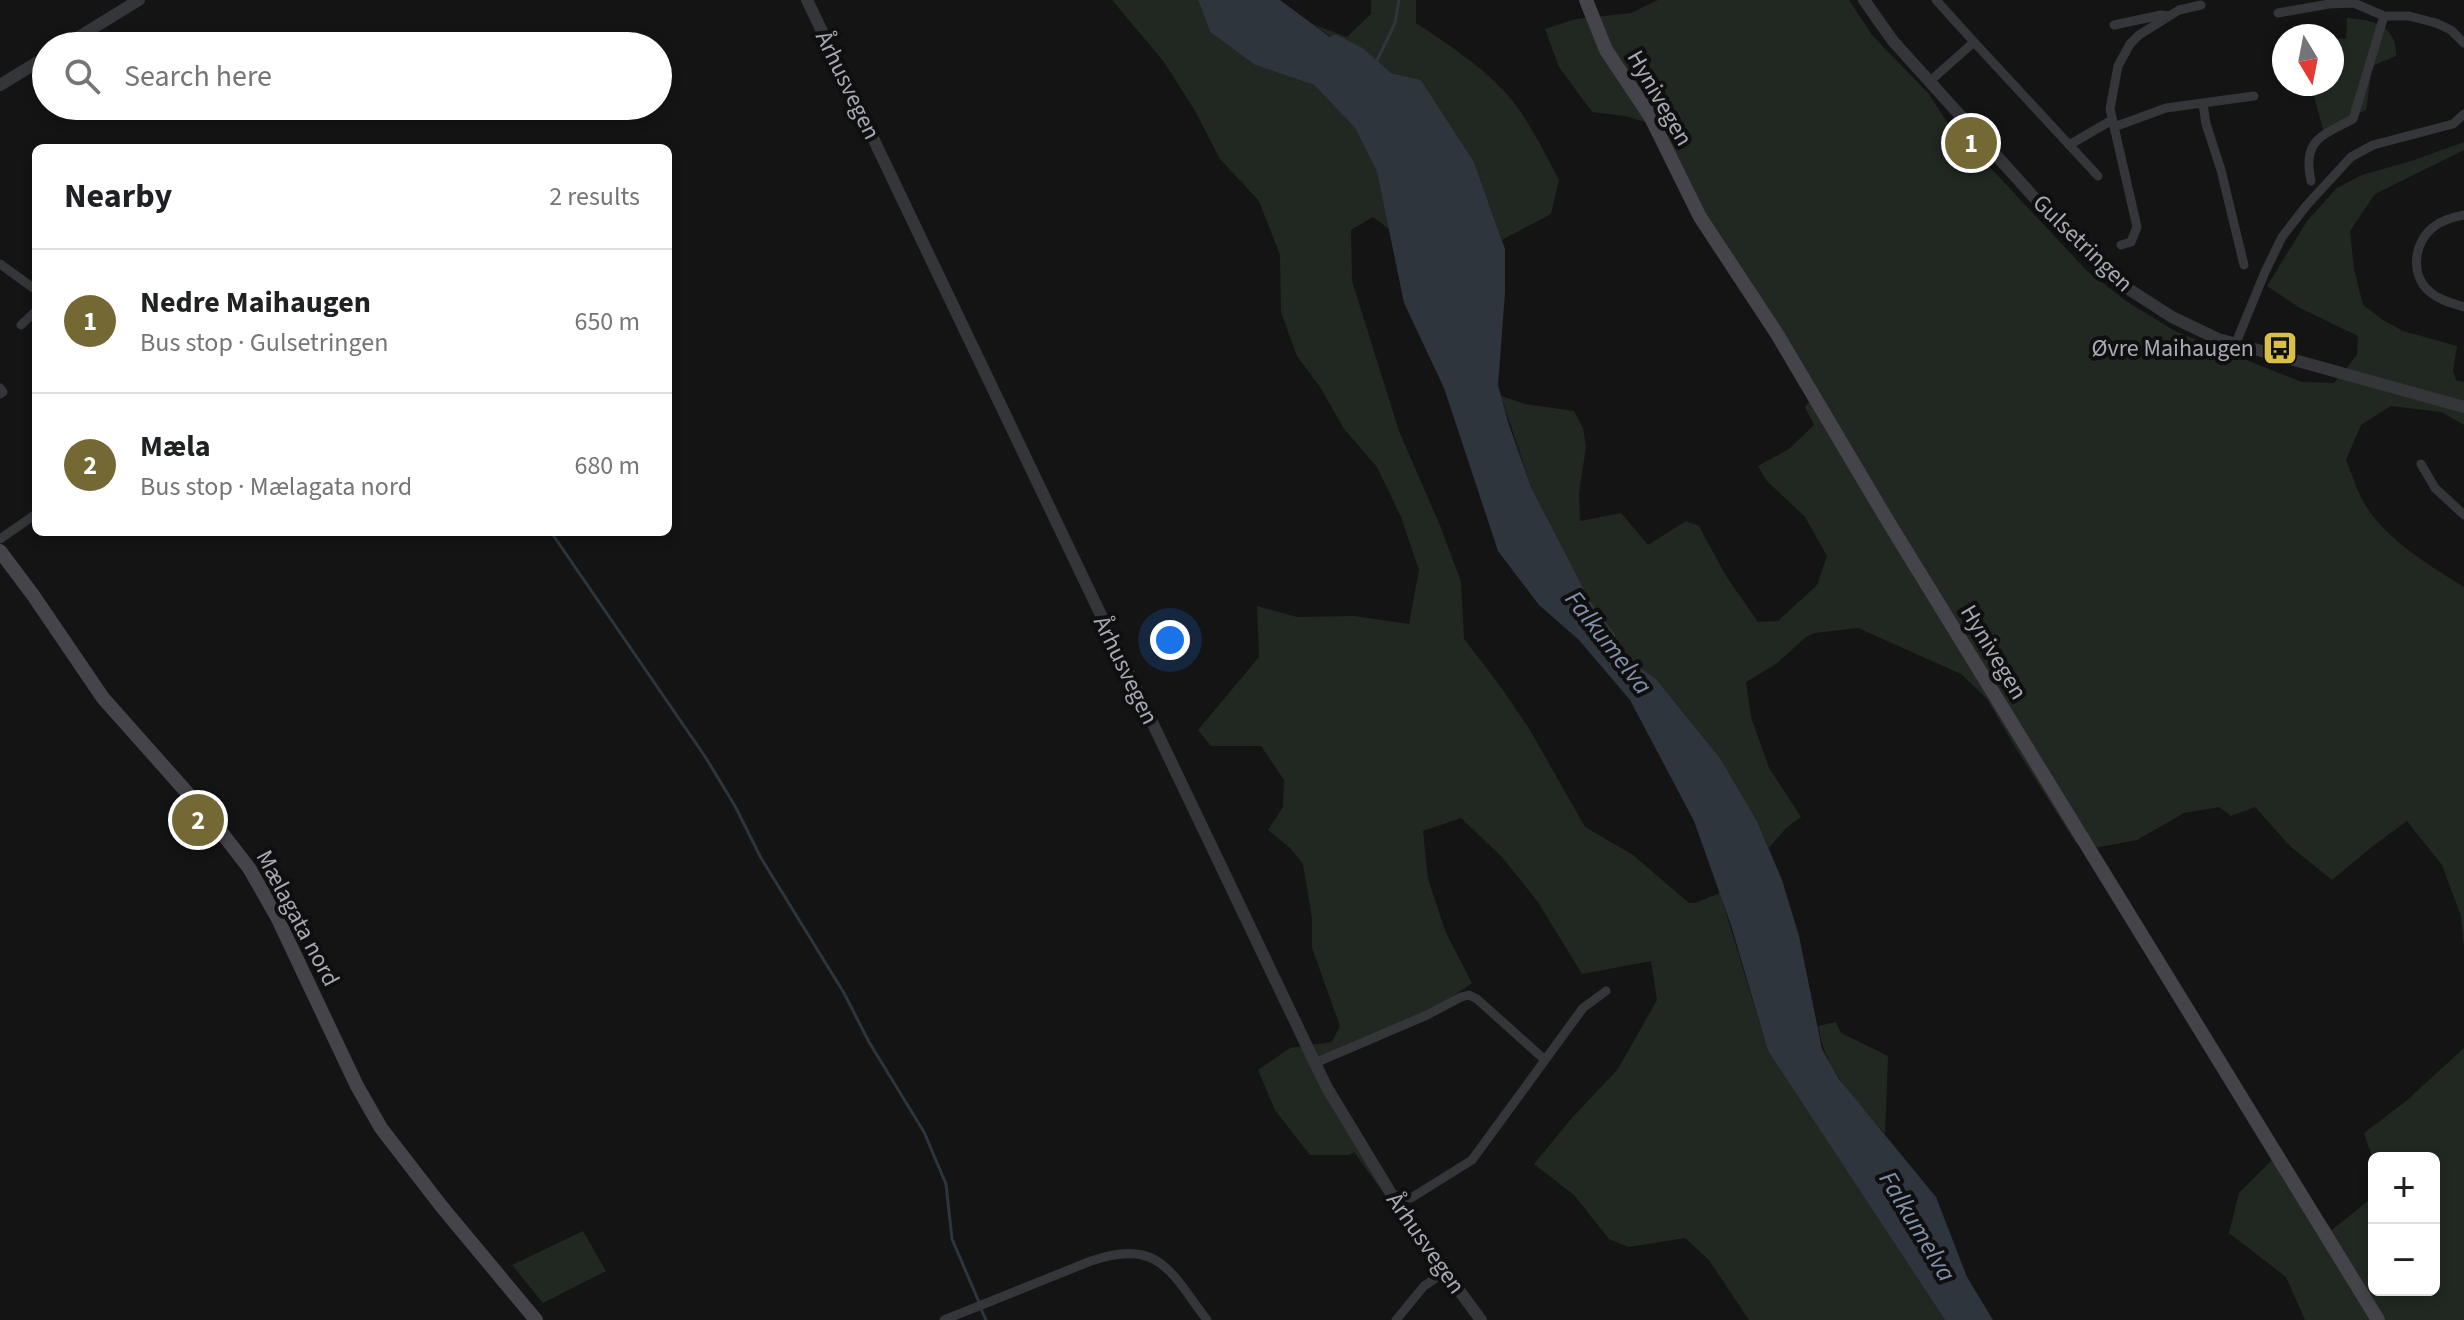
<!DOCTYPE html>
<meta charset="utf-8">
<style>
:root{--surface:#fff;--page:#f2f2f2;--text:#202124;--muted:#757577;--line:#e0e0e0;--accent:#746834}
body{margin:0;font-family:"Source Sans 3",sans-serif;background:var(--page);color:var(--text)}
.controls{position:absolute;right:24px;bottom:24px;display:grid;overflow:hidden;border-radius:12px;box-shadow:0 4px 12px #0003}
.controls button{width:72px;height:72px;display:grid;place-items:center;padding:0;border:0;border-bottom:2px solid var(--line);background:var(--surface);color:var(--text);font:40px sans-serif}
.compass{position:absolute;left:2272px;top:24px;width:72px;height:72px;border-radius:50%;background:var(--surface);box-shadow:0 4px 12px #0003;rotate:170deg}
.you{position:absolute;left:1170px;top:640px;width:28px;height:28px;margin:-20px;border:6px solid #fff;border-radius:50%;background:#1a73e8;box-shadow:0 0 0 12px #1a73e833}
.badge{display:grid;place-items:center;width:52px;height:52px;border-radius:50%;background:var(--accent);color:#fff;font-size:26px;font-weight:700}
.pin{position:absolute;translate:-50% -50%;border:4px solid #fff;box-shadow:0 2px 8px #0006}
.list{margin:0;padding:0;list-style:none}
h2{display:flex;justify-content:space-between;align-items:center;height:104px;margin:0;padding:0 32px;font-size:34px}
h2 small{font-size:26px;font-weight:400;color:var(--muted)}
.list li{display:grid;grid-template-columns:52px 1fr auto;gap:24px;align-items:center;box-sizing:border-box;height:144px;padding:0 32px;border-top:2px solid var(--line)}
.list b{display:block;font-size:30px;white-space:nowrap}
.list p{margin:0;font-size:26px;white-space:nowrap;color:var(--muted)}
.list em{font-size:26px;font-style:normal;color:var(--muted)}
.icon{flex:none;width:44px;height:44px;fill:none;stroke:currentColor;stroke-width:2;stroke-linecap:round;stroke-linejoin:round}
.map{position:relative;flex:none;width:2464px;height:1320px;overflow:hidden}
.search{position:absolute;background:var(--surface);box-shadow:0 4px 12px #0003;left:32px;top:32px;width:640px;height:88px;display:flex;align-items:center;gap:20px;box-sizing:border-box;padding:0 28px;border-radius:44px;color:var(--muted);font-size:30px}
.panel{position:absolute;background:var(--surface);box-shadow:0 4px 12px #0003;left:32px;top:144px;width:640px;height:392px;border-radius:12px}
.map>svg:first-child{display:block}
.green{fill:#212822}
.water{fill:#2f353c}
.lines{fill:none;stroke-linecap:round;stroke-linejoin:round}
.stream{stroke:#2f353c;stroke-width:3}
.river{stroke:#2f353c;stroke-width:18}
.minor{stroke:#35363a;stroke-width:9}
.tertiary{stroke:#35363a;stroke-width:12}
.secondary{stroke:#44444a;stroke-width:14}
.labels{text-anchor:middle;stroke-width:8;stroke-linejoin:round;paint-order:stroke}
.street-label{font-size:24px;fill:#a7a9b4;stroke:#0f0f10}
.poi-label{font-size:24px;fill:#a7a9b4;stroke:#0f0f10;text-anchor:end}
.water-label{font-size:26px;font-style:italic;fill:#8392ab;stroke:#0f0f10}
</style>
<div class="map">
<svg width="2464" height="1320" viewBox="0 0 2464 1320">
<rect width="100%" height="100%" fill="#141415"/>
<path class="green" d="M1112,0h86l12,32 45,33 59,20 41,43 22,44 12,57 -16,-12 -22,13 1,51 47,150 42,97 20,54 3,57 34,44 32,47 55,97 48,28 56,48h6l25,-10 48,158 177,269h-196l-40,-60 -24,-22 -56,9 -20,-8 -35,-44 -40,-31 37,-45 47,-50 39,-69 -6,-39 -69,13 -44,-72 -36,-45 -41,-39 -38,13 5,48 18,54 26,50 -39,27 -116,50 140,234 -103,-142 -5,3h-39l-35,-45 -17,-40 32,-22 42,-6 8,-16 -28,-78v-30l-9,-54 -13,-16 -22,-18 15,-23 1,-27 -23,-34h-50l-13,-16 61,-73 -2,-51 40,11 57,-1 55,8 10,-54 -18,-53 -24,-50 -33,-38 -24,-42 -23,-31 -16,-44 -1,-57 -21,-54 -39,-42 -26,-50 -30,-47z
M1371,0h45v23c30,20 63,41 88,68 23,25 39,59 55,89l-8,34 -49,26 -28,-78 -53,-82 -48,-11 -58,-44 32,12 24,-23z
M1658,0h191l23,35 56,58 25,38 16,19 17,13 101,108 42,32 46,28 56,23 71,28 32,1 23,-28 1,-19 -58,-28 -33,-22 40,-65 30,-33 25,-13 49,-14 53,-19v8l-89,44 -25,37 4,38 9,36 20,15 20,11 54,15 -4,25 3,9 8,2v43l-23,-13 -50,-6 -30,19 -15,35c6,14 10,29 17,41 21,38 66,64 101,86v361l-3,-32 -19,-51 -35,-44 -34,25 -41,34 -41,-33 -36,-40 -24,9 -12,-9 -35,6 -47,27 -48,9 -13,-6 -61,-96 -28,-48 -26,-25 -103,-46 -43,5 -9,4 -30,27 -30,18 5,35 18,51 32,49 -15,11 -17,20 -12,-27 -37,-63 -64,-79 -39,-28 -2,-17 -25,-33 -59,-114 -30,-91 24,8 49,7 9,17 3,19 -7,46 1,28 41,-8 27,32 38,-24 13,5 27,50 32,46 20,-1 39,-36 10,-29 -22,-39 -39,-37 -8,-14 31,-17 25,-24 -9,-18 4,-5 -25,-51 -28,-46 -23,-25 -33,-57 -52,-100 -23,-7 -33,-4 -33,-45 -14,-38 31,-10 55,-6z
M2347,18c26,2 50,7 49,38l-24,10 -6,44 -43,20 -12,-46h21v-46l14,1z
M1836,1022l5,11 47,23 -3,78c-29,-35 -59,-61 -67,-108z
M2464,1048v272h-159l-19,-43 -57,-44 10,-40 35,-35 58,72 42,-34v94h60v-132h-60v5l-10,-30 41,-31z
M583,1231l23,40 -63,32 -31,-38z"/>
<path class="water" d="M1198,0h82l93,69 48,11 53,82 31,87v44l-7,92 11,40 22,62 59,114 25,33 2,17 39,28 64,79 37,63 25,59 17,56 23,113 17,30 97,118 31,80 26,43h-48l-177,-269 -37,-126 -37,-104 -64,-121 -51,-60 -40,-35 -41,-54 -54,-163 -40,-85 -27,-131 -22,-44 -41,-43 -59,-20 -45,-33z"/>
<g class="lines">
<path class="stream" d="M1373,69l22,-46 4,-23
M551,532l155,226 29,48 26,52 83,135 25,49 55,90 22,52 6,55 27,63
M981,1309l5,11"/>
<path class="river" d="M1335,44l23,12 33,29"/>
<path class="minor" d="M1936,0l38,42
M2278,13l51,-9 25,-1 30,13h25l27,7 15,7 13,13
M2114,25l47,-10 8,1
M1929,82l45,-40 124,134
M2203,104l3,20 15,46 23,95
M2114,127l52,-19 88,-12
M2069,145l43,-25
M2311,181c-9,-41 10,-45 42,-62l31,-103
M2464,215c-10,2 -21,5 -29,11 -21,14 -26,49 -5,66 9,8 22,11 34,15
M2121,245l10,-3 6,-15 -27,-118 8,-43 12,-22 9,-9 40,-25 22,-5
M0,264l36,26
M21,325l15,-14
M2235,345l30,-73 17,-35 24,-31 45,-49 22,-12 80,-21 11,-10
M0,388l3,4 -3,2
M2421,464l14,24 29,27
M0,539l36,-25
M1545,1060l38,-52 23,-17
M1315,1063l112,-48 34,-18 8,-2 8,4 68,61 -73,100 -61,38 -20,-3
M944,1320l147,-59c68,-23 79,10 116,59
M1396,1320l28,-34 21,-14"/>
<path class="tertiary" d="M807,0l519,1086 81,134 74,100
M1864,0l29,41 175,194 30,29 29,24 45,29 46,22 246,68
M64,46l75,-46
M0,85l46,-28"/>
<path class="secondary" d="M1586,0l20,50 44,66 50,101 77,117 109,184 492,802
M0,551l33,44 70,103 112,126 34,44 28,49 80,169 24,42 61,79 94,113"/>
</g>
<defs>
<g id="bus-square" transform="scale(1.8)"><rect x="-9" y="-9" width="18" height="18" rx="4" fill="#dabf47" stroke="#0f0f10"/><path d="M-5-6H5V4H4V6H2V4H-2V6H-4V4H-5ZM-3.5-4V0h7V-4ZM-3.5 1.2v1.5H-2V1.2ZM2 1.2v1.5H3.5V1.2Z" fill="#111"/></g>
</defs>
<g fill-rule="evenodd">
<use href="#bus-square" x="2280" y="348"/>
</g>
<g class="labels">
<g class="street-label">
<text transform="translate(848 85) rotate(64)" y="8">Århusvegen</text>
<text transform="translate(1660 98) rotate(60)" y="8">Hynivegen</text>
<text transform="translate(2083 243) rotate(44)" y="8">Gulsetringen</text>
<text transform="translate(1994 652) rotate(59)" y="8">Hynivegen</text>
<text transform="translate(1126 670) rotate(64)" y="8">Århusvegen</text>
<text transform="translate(298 918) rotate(62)" y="8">Mælagata nord</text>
<text transform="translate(1426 1243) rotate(55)" y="8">Århusvegen</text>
</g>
<g class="poi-label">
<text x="2254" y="356">Øvre Maihaugen</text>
</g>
<g class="water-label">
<text transform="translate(1609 642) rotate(52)" y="9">Falkumelva</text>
<text transform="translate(1918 1226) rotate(59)" y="9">Falkumelva</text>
</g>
</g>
</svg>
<div class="controls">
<button>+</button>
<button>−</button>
</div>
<svg class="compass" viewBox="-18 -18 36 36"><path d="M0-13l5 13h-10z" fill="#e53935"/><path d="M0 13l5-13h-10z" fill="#757577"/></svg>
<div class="you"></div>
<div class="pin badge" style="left:1971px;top:143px">1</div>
<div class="pin badge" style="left:198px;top:820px">2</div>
<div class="search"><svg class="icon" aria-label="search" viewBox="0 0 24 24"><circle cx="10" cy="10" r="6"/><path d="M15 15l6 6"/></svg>Search here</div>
<section class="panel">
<h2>Nearby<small>2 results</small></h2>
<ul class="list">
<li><span class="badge">1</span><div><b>Nedre Maihaugen</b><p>Bus stop · Gulsetringen</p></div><em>650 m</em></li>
<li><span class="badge">2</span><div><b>Mæla</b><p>Bus stop · Mælagata nord</p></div><em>680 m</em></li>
</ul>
</section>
</div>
